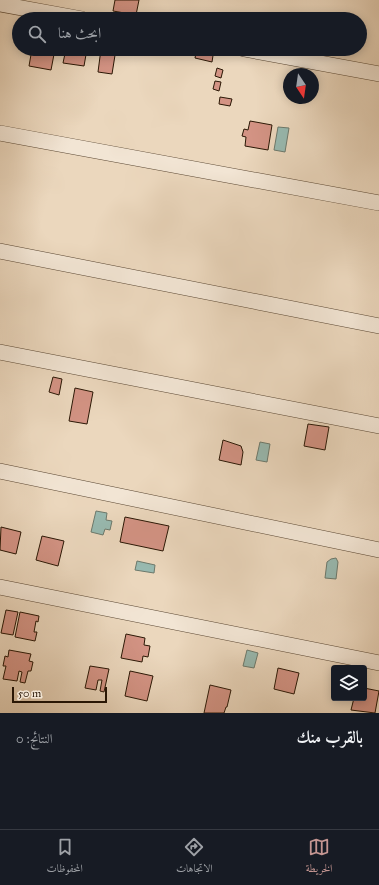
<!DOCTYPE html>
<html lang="ar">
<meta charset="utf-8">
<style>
:root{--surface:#171b24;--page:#20242c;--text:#f1f3f6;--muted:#9ea1a6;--line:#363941;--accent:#c59692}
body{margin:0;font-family:"IM FELL Great Primer",Amiri,serif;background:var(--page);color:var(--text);direction:rtl}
.controls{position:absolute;right:12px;bottom:12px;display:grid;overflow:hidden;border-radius:4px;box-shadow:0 2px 10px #0003}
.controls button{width:36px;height:36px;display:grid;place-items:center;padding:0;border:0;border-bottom:1px solid var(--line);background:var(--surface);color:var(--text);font:20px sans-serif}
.compass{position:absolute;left:283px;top:68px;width:36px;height:36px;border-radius:50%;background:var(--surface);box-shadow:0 2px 10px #0003;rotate:167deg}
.scale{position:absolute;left:12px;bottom:10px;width:95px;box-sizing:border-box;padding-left:4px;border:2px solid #2a1705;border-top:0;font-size:11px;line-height:14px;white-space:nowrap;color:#2a1705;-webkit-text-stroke:3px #f2e5d4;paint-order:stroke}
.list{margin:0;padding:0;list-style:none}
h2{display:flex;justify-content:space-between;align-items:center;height:52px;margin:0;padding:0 16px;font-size:17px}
h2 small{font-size:13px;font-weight:400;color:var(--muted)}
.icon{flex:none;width:22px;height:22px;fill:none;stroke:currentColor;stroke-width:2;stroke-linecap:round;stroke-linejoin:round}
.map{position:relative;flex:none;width:379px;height:713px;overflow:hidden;direction:ltr}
.search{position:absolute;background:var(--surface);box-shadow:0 2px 10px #0003;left:12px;right:12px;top:12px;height:44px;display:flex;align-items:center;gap:10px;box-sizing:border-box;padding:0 14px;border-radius:22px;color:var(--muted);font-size:15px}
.sheet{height:116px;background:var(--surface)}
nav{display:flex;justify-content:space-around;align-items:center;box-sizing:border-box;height:56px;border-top:1px solid var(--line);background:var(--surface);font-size:11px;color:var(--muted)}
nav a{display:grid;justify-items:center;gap:2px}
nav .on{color:var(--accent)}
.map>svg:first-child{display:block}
.water{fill:#98bab1;stroke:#6c796c}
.building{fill:#d39384;stroke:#2a1705}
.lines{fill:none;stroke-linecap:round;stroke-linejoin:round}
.minor-casing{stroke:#5a4733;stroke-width:16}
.minor{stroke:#f2e5d4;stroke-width:15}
</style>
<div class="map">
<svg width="379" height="713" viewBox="0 0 379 713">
<rect width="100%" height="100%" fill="#ebd7bd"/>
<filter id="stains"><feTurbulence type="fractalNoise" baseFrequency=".005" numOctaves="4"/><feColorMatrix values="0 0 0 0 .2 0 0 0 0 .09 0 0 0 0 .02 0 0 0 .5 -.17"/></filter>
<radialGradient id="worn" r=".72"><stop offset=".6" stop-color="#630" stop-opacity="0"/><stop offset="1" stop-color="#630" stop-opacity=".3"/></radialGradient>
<path class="water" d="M278,127l11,1 -4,24 -11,-2z
M260,442l10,2 -3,18 -11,-2z
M96,511l11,2 -1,7 6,1 -2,9 -5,-1 -2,6 -12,-3z
M336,558l2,4 -2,17 -11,-1 2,-16 4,-3z
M137,561l18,4 -1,8 -19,-3z
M247,650l11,3 -4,15 -11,-2z"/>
<path class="building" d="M115,0h24l-3,15 -23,-4z
M32,49h23l-4,21 -22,-4z
M66,49h21l-3,17 -21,-3z
M101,49h15l-4,25 -14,-2z
M191,49h23l-2,13 -17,-4 1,-5 -6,-1z
M217,68l6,2 -2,8 -6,-2z
M215,81l6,1 -2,9 -6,-2z
M220,97l12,2 -2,7 -11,-2z
M250,121l22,4 -4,25 -23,-4 1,-9 -4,-1 2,-7 4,1z
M53,377l9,2 -3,16 -10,-3z
M75,388l18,4 -6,32 -18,-3z
M308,424l21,3 -4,23 -21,-4z
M223,440l18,6 2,6 -2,13 -22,-5z
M125,517l44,9 -6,25 -43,-9z
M1,527l20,5 -5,22 -16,-4z
M42,536l22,5 -6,25 -22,-6z
M6,610l12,2 -5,23 -12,-2z
M20,612l19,4 -1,6 -2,-1 -2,11h3l-2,9 -20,-4z
M126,634l19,4 -1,7 6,1 -2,11 -5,-1 -1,6 -21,-4z
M9,650l22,4 -2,7 4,1 -2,9h-3l-3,12 -5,-1 2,-10 -3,-1 -2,10 -14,-2 3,-13h-3l2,-10 3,1z
M90,666l19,3 -5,23 -4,-1 2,-11h-4l-2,10 -11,-2z
M278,668l21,5 -5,21 -20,-5z
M130,671l23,5 -6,25 -22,-5z
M210,685l21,5 -4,17h-1l-2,6h-20z
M364,688l15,3 -4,22 -24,-3 3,-12h10z"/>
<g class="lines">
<g class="minor-casing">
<path id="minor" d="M0,4l82,15
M244,49l135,25
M0,133l379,70
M0,251l379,75
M0,352l379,74
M0,471l379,79
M0,587l379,76"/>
</g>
<use href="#minor" class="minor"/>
</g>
<rect width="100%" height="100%" filter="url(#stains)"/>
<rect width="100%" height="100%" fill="url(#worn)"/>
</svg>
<div class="controls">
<button><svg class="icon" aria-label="layers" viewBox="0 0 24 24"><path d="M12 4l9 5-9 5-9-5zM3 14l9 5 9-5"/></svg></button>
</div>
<svg class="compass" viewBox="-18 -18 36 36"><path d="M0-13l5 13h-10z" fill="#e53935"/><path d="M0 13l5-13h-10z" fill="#9ea1a6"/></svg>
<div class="scale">50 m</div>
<div class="search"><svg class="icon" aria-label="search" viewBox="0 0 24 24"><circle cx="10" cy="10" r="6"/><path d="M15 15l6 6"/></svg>ابحث هنا</div>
</div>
<section class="sheet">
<h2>بالقرب منك<small>النتائج: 0</small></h2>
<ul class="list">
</ul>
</section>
<nav>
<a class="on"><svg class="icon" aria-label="map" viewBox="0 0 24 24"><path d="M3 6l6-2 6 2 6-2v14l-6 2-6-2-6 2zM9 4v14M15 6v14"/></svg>الخريطة</a>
<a><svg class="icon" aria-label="directions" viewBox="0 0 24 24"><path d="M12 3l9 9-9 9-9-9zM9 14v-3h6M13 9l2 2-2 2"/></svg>الاتجاهات</a>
<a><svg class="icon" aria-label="saved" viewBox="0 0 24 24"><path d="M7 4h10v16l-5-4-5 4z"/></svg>المحفوظات</a>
</nav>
